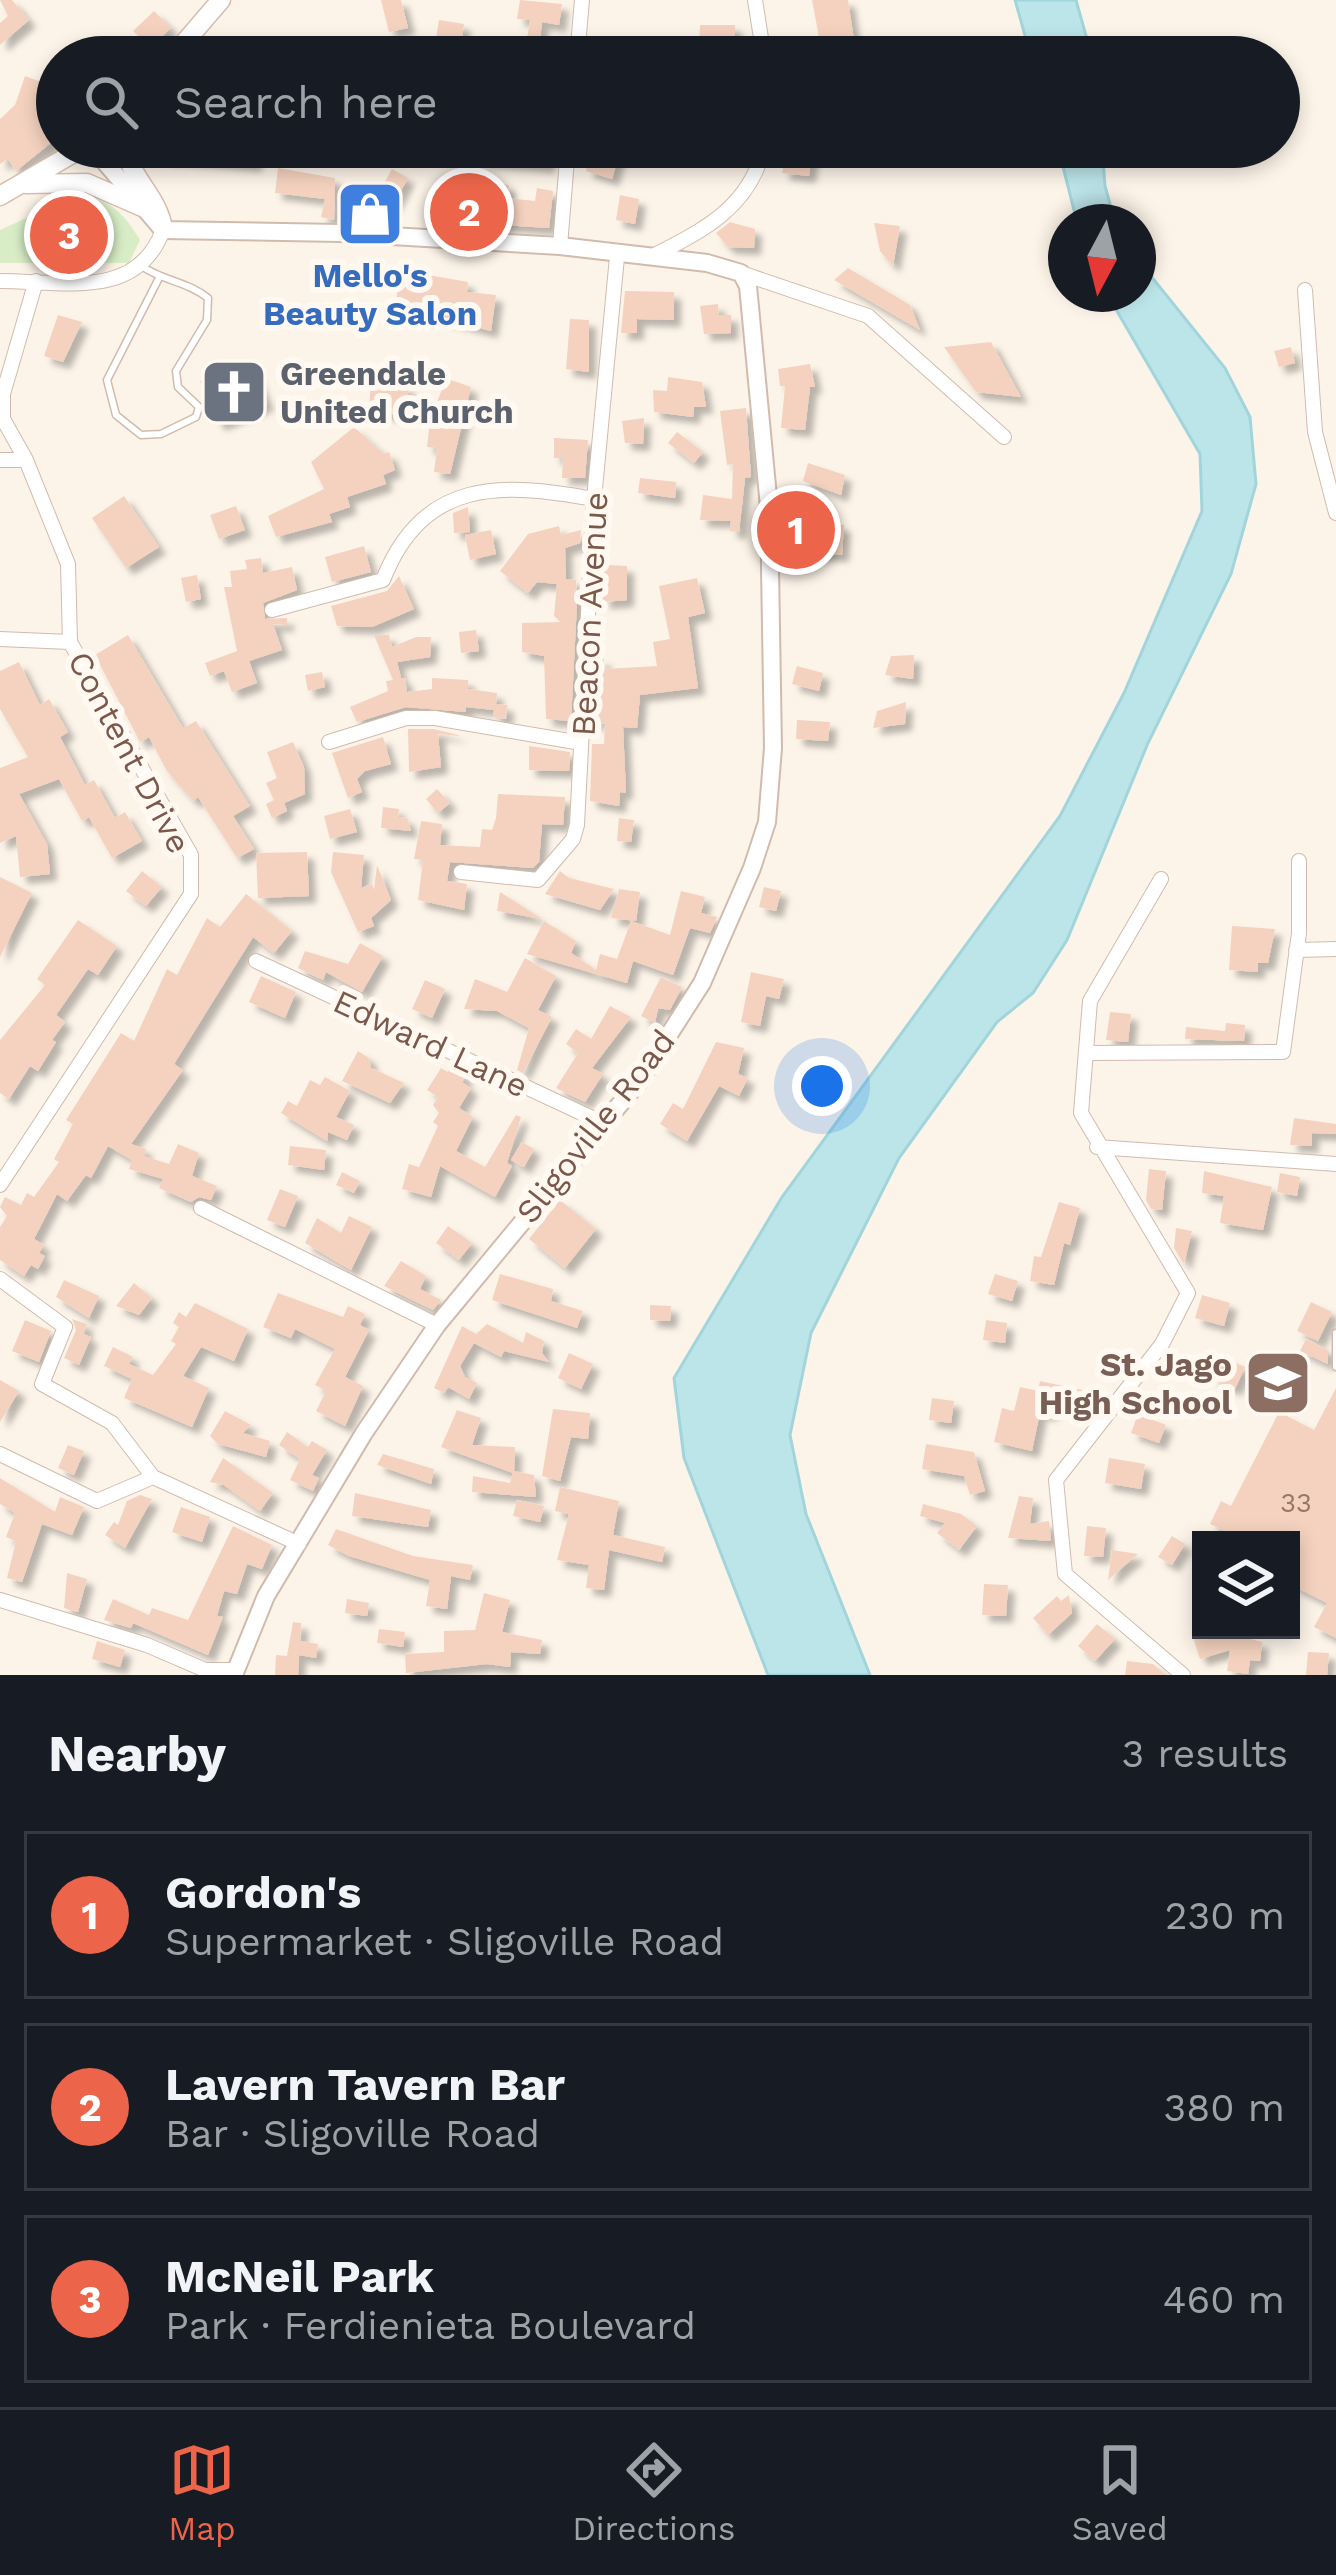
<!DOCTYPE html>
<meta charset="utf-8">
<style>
:root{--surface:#171b24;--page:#242831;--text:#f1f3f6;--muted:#9ea1a6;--line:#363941;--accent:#ec654a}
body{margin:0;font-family:"Work Sans",sans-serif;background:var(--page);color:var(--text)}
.controls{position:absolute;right:36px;bottom:36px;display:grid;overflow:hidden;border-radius:0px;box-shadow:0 6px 18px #0003}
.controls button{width:108px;height:108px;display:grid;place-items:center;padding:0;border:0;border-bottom:3px solid var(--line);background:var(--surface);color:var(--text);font:60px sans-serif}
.compass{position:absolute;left:1048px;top:204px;width:108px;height:108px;border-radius:50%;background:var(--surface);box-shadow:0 6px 18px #0003;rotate:187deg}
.you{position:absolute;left:822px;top:1086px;width:42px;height:42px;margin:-30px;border:9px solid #fff;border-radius:50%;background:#1a73e8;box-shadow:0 0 0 18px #1a73e833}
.badge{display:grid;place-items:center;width:78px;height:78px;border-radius:50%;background:var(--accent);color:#fff;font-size:39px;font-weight:700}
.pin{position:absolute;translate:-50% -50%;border:6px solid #fff;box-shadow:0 3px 12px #0006}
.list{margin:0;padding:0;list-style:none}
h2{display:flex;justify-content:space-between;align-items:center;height:156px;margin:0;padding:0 48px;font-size:51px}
h2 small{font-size:39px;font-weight:400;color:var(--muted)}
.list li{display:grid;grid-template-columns:78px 1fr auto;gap:36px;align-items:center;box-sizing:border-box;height:168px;margin:0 24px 24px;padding:0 24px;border:3px solid var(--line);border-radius:0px}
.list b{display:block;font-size:45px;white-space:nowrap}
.list p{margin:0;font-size:39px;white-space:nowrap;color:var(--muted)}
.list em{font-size:39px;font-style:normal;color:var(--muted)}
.icon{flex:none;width:66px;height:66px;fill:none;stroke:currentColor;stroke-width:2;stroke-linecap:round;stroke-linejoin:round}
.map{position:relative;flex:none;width:1336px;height:1675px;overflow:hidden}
.search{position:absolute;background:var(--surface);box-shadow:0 6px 18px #0003;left:36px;right:36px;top:36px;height:132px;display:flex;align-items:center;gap:30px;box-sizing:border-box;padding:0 42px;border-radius:66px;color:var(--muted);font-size:45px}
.sheet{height:732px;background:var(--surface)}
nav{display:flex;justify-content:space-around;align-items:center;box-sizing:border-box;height:168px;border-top:3px solid var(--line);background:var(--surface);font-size:33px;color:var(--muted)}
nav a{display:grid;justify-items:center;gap:6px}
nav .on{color:var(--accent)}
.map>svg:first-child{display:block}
.green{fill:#d8edc6}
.water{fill:#bce5e9;stroke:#a2d5db;stroke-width:3}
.building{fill:#f4d2bf;filter:url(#shadow)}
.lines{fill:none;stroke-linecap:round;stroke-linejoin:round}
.service-casing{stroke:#d1bbad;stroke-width:9}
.minor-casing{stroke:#d1bbad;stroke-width:16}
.tertiary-casing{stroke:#d1bbad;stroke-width:20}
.secondary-casing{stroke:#d7bdad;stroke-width:21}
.service{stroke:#fff;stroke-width:6}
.minor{stroke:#fff;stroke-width:14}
.tertiary{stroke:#fff;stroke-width:16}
.secondary{stroke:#fff;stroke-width:18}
.labels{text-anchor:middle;stroke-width:12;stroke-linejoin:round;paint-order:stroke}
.number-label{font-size:27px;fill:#987768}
.shop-label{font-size:33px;font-weight:bold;fill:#366cbe;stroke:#fff9f1}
.worship-label{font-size:33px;font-weight:bold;fill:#5b616d;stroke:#fff9f1;text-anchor:start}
.street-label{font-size:33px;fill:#7a594b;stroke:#fff9f1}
.education-label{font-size:33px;font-weight:bold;fill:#785e54;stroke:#fff9f1;text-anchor:end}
</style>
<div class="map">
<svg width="1336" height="1675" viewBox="0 0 1336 1675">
<defs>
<filter id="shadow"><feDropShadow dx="7" dy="7" stdDeviation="3" flood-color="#0004"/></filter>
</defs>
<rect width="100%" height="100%" fill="#fdf4e9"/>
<path class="green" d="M77,195c32,3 46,17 63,45l-11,23h-129v-33z"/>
<path class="water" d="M1015,0h61l16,57h-61z
M1058,147h44l3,39 10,36h-38z
M1138,260l87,108 25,49 6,67 -25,90 -83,169 -81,197 -34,53 -36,29 -98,136 -88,175 -21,102 16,79 64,161h-102l-84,-217 -10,-80 108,-181 278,-381 64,-123 78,-182 -2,-57 -93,-160h31z"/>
<path class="building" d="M0,0h12l17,20 -29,25v-22l8,-7z
M381,0h20l7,28 -19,4z
M520,0l42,4 -3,21 -17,-3 -4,35h-14l6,-37 -13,-1z
M812,0h36l7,47 -36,-10z
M154,11l17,17 -21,20 -17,-17z
M439,20l25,4 -5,33h-26z
M700,25h35v21h-36z
M25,76l32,12v50l-41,33 -8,-12 -8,5v-45l15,-14z
M163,147h93l-1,18 -92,-8z
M483,147l66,4 -1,15 -67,-5z
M592,147l27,8 -7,24 -26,-8z
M786,153l26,1 -3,22 -27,-3z
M278,168l57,10 -1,42 -13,-3 4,-18 -50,-6z
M392,169l16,9 -16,29 -16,-9z
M463,178l46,7 -2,13 28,3 2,-13 16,3 -4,37 -90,-6z
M620,195l19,4 -4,25 -19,-4z
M730,222l25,7 -1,19 -26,-1 -12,-14z
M874,223l26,3 -7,40 -13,-15z
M848,268l62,37 10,25 -86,-50z
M399,270l69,12 -1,10 29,3 -5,36 -95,-25z
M625,291l49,1v28l-37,-1v14h-16z
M718,304l1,11h12v18l-27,1 -4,-28z
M58,315l24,7 -19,40 -19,-6z
M570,319l19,1v52l-23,-3z
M991,342l30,55 -45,-5 -32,-45z
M1291,347l4,16 -16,4 -5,-16z
M250,361l17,43 -49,20 -18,-43z
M810,364l5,23h-5l-5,43 -24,-2 4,-42h-5l-2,-17z
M668,377l34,5 4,25h-12l-1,10 -39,-5 -1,-22 14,1z
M371,380l38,7 -5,29 -35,-6z
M451,380l20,7 -21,87 -16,-2 3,-24 -10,-1 3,-27 14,-36z
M746,408l5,69 -6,1 -6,54 -9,-1 1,-10 -31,-1 3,-25 29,4 1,-35 -6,1 -7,-54z
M644,418l-1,26 -18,-1 -3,-22z
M354,427l30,27 5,-2 6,18 -12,5 3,9 -39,13 3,10 -21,7 3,8 -56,15 -8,-21 56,-27 -13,-27z
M677,432l26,20 -9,11 -26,-20z
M554,438l34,2 -3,38h-23l1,-20h-9z
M808,463l37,12 -4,20 -38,-14z
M640,478l36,4 -1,16 -37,-5z
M124,496l35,51 -33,21 -34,-50z
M236,506l9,24 -26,9 -9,-24z
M468,507l2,25 -16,1 -1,-20z
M791,517l53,8 -2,30 -59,-3z
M559,526l2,9 20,-5 -1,13 -15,5 1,31 10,1 1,22 -6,119 -25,-2 -2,-63 -22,-4v-29l39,-1 -7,-6 3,-32 -20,-2 -9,11 -28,-22 28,-37z
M491,530l5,24 -26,6 -5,-25z
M364,546l7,26 -39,10 -7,-25z
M261,558l2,15 29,-6 5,23 -34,13 2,16 22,-1v7l-14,-1 9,26 -33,11 8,22 -25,9 -8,-21 -14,5 -5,-13 32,-12 -13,-64h8l-2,-16 17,-2 -2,-9z
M609,565l18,1v34l-24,2 -1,-35z
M197,575l4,24 -15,3 -5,-24z
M399,576l15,33 -42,18 -35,-1 -6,-20 56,-15z
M697,578l8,35 -17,4 10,71 -58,7 -3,33 -14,-1 3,66 -6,-1 -1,14 -29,-5 2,-57h12l1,-20 -11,-1 3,-64h7v10l53,-3 -4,-24 17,-3 -11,-53z
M476,630l3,21 -18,2 -2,-21z
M128,635l55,93 13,-7 54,85 -17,10 21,33 -17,9 -39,-61 -5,4 -26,-30 -18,-34 -9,5 -45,-87z
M374,635h15l3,12 24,-10h15l-1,20 -33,5 4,16 -4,1 8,-1 2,14 25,-3v-11l36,2v9l29,4 -1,11 11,1 -1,14 -13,-2 1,-7 -28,-3v5l-60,-5 -49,15 -7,-15 38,-16 -2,-10 7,-1z
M914,655l-1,24 -28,-4 6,-19z
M19,662l21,43 9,-6 19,33 -8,5 25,48 9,-5 21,38 10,-6 17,29 -30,17 -23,-41 -7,4 -23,-42 -40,15 28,50 3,30 -30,3 -4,-41 -16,7v-75l28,-11 -28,-48v-38z
M797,666l26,7 -4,18 -27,-7z
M322,672l3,15 -17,4 -3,-16z
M906,702l-1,22 -32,4 4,-17z
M797,720l33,2 -2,19 -32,-2z
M408,729h26l28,7 -24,-2 3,33 -32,5z
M383,737l8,27 -26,7 -8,8 5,13 -14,6 -16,-45z
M293,742l11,25 1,27 -21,9 3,8 -15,7 -6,-14 8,-4 -8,-17 11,-5 -10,-26z
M529,746l41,6 -1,19 -40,-1z
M437,789l13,14 -12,10 -12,-14z
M498,794l67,3 -2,28 -21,-1 -3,38 -6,6 -83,-6 -3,19 20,3 -3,26 -46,-10 5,-40 -9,-1 7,-38 21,3 -2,21 40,2 2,-18 10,1 4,-12z
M383,807l16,2 -1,8 9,1 4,13 -30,-3z
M350,809l7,23 -27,7 -6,-23z
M619,818l15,2 -3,22 -14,-1z
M307,852l2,44 -51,2 -2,-45z
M333,852l31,3 -3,33 11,-4 2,6 3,-25 14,35 -20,18 3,8 -16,6 -27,-60z
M142,871l20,16 -16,19 -20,-15z
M560,871l9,7 45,11 -14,21 -55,-16z
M0,877l32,16 -32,64z
M764,887l17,4 -5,20 -17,-4z
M619,889l21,3 -4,29 -25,-3z
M681,891l24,6 -4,16 16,4 -7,16 -20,-5 -17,47 -40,-14 -6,22 -100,-29 17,-33 32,20 -5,12 25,17 4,-16 17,5 14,-38 39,14z
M500,892l42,27 -45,-8z
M246,894l46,37 -18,22 -21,-16 -79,127 9,6 -52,74 15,5 -2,7 25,8 9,-20 21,9 -7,23 25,10 -6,14 -12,-3 -8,5 -32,-14 4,-9 -34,-10 3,-9 -24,-14 -17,32 -5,-3 -19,26 -10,-7 -23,45 10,6 -5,8 6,3 -7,13 -7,-4 -7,11 -24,-16v-33l7,-11 -7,-9 5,-10 16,8 6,-12 7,4 25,-35 -5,-3 19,-35 -7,-4 55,-87 13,8 33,-72 10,6 30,-57 13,9z
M78,920l39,26 -19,29 -10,-6 -32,46 9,7 -13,18 4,2 -18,29 -8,-5 -21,33 -9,-6v-53l45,-55 -8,-6z
M1232,926l43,3 -7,34h-10v9l-29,-2z
M360,943l23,13 -21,36 -36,-20 -3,8 -25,-12 7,-17 43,13z
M525,958l31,18 -18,34 14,7 -29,56 -6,-3 12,-42 -32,-17 -33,-2 11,-30 32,13z
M751,972l33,7 -5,20 -13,-3 -6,30 -19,-4z
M261,976l35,16 -11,26 -36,-16z
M661,977l21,10 -12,23 -12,-2 -3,15 -14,-7z
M425,980l20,9 -13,29 -20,-9z
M610,1006l21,11 -39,51 11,6 -18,28 -29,-14 22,-35 -12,-9 10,-15 15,10z
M1110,1012l21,2 -3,28 -22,-2z
M1226,1023l19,2 -1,16 -59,-2 1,-12 39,4z
M716,1042l28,6 -6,26 10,4 -9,18 -20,-10 -32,55 -27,-17 13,-21 10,6z
M358,1051l11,7 2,10 33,15 -14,20 -48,-22z
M451,1067l15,9 -4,6 9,6 -12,20 14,9 -17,34 29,16 31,-52 5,2 -14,46 5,3 -17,31 -55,-31 -9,31 -29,-8 7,-25 10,3 19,-41 -5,-4 6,-9 -6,-8 5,-8 -11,-7 14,-22 7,4z
M325,1077l25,14 -14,26 18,8 -7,15 -19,-8 -1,9 -46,-28 7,-12 9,5 13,-26 10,5z
M1294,1118l42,6v10l-24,-1v13l-22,-1z
M522,1142l12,7 -10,18 -13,-7z
M290,1146l36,4 -2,20 -36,-5z
M1149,1169l17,2 -4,39 -11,-1 -5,-9z
M1204,1171l68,16 -9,43 -43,-7 4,-27 -22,-3z
M342,1172l18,9 -6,12 -18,-8z
M1280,1173l20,4 -3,19 -20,-4z
M280,1189l18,7 -13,31 -18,-7z
M560,1200l36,29 -31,39 -36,-29z
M1059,1202l21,6 -10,37 -6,-2 -10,42 -24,-4 4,-25 7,1z
M349,1216l23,11 -21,43 -46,-27 12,-25 24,15z
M448,1226l24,17 -13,17 -23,-17z
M1176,1228l16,3 -8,33 -10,-16z
M401,1261l25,15 -6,13 21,11 -8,10 -49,-24z
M500,1274l53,15 -2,12 32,10 -6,17 -85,-28z
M995,1274l23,7 -6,20 -24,-7z
M64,1280l35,16 -10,22 -33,-21z
M134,1283l18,15 -13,17 -23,-9z
M278,1293l65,24 5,-11 17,8 -5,11 9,5 -24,47 18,9 -18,40 -29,-15 10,-20 -11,-6 20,-36 -40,-20 -4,9 -28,-11z
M1202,1295l28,8 -6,23 -29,-8z
M1311,1302l21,10 -14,29 -21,-10z
M195,1303l53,26 -14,32 -33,-14 -18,29 26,12 -17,39 -68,-29 8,-19 -28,-13 9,-19 20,10 -4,7 24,11 23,-31 -5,-3 8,-14 -6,-4 6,-11 7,5z
M650,1305l21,1 -1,15 -20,-1z
M72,1319l15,5 -4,10 8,3 -12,28 -15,-7 12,-28z
M25,1320l26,11 -12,31 -27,-11z
M986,1320l21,3 -2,20 -22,-3z
M487,1324l36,19 3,-11 18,9 -2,12 7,9 -45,-11 -3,6 -27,-14 -14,23 5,11 12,6 -8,16 -21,-12 -4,6 -10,-5 28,-62 14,8z
M1306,1339l22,11v14l-28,-13z
M569,1353l24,11 -12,25 -23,-11z
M1222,1357l23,10 -10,22 -23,-10z
M0,1380l19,11 -19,31z
M1040,1381l42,9 -4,17 -25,-5 -3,12 -10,-2 -8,39 -38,-9 8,-34 12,3 6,-24 18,4z
M1336,1388v250l-22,-11 13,-24 -36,-18v-45h-47l-34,-16 11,-23 10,5 48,-94 35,18z
M932,1398l22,3 -3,22 -22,-3z
M553,1409l37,4 -2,26 -17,-2 -11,44 -18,-5z
M457,1410l24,8 -9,27 43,2 -1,24 20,4 2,22 -64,-5 1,-16 37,7 3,-10 -72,-26z
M225,1411l26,14 -8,8 27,8 -4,16 -48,-13 -8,-8z
M1138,1414l28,11 -7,18 -28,-10z
M287,1432l21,15 4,-6 15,9 -15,25 7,3 -6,13 -23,-11 10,-21 -21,-14z
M926,1444l48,8 11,39 -15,4 -6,-19 -42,-7z
M68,1445l16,6 -10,24 -16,-7z
M383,1454l51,15 -3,15 -54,-19z
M223,1458l50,35 -13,18 -36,-26 -14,-3z
M1109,1458l36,6 -4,25 -36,-6z
M0,1478l55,34 5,-15 24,10 -12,28 -30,-11 -20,58 -15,-4 9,-37 -10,-4 9,-24 -15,-9z
M560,1487l59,14 -6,34 52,12 -3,15 -53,-12 -5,40 -18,-2 3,-23 -32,-5 12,-46 -14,-3z
M355,1493l76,17 -3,17 -76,-11z
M140,1495l12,4 -27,49 -20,-13 9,-13 4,3 9,-24z
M1019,1496l14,2 -3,26 19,-3 2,20 -43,-3z
M517,1500l27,6 -4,16 -27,-6z
M923,1504l38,10 16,12 -18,24 -22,-17 8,-10 -25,-7z
M181,1507l29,10 -8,25 -30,-10z
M233,1526l39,19 -10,24 -15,-5 -10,30 -13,-3 -7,25 6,1 -15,38 -75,-32 -2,5 -27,-8 9,-21 36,16 3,-7 36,12z
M1087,1526l19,2 -3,29 -19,-1z
M336,1529l77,27 60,9 -3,15 -19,-4 -4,33 -21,-3 4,-26 -81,-24 -21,-11z
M1172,1536l13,8 -13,21 -14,-8z
M1112,1550l26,4 -30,26z
M67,1573l20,6 -9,33 -14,-4z
M984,1584l24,1 -2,31 -24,-1z
M484,1593l26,7 -8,32 40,8 -2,14 -29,-2 -1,15 -23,-3 -81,9 -1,-19 39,-2v-21l31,-1z
M1069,1595l3,18 -24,22 -15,-17 24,-22 4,5z
M347,1599l22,4 -2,13 -22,-3z
M293,1622l8,1 -1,18 18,3 -2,14 -17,-3 -1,20h-23l1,-20 11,1z
M1097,1624l18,15 -20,22 -17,-15z
M379,1629l26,3 -2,15 -26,-4z
M1216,1630l46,12 -2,19 -10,-1 -2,14 -21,-3 3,-21 -30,9 -7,-22z
M97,1641l28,9 -5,17 -28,-8z
M1308,1652l21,1 -2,22h-21z
M1127,1661l26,3 13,11h-41z"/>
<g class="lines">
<g class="service-casing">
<path id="service" d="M143,267c21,14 45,15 65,31l-1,22 -31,51 2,16 21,20 -3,10 -35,17 -20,1 -25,-20 -9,-35 52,-102
M1336,1333v34"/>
</g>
<g class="minor-casing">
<path id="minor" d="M755,0l9,57
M577,57l5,-57
M560,246l8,-99
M653,256c51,-26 97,-49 111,-109
M741,273l127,43 136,121
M0,281c62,0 137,20 163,-51
M1305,290l10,142 21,81
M0,460h26
M272,610l111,-30c40,-102 119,-98 211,-81
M0,639l70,3
M329,742l77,-24h29l146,25
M461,872l77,8 35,-41 4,-14 17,-326 23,-242
M1161,879l-71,122 -9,112 107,180 -26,51 -106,136 9,94 118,101
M1296,950l40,-1
M256,961l349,163
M1086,1053l197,-1 16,-119v-72
M1097,1147l239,17
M0,1185l191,-291v-39l-121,-213 -2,-78 -42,-104 -23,-41v-25l33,-113
M201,1208l236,117
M0,1279l65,48 -23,57 70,39 41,54 146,67
M0,1454l97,47 56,-24
M0,1600l147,45 58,25h30"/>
</g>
<g class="tertiary-casing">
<path id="tertiary" d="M92,147l71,83 178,3 219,13 147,17 34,10 7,13 21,221 4,241 -6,74 -15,46 -50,115 -62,97 -203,245 -73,108 -98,163 -32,79"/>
</g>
<g class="secondary-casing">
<path id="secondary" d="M172,57l49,-57
M126,147c2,30 34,51 37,83
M26,184l61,-1 55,24
M0,196l84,-49"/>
</g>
<use href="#service" class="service"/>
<use href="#minor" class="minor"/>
<use href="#tertiary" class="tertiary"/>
<use href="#secondary" class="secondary"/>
</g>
<defs>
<g id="shop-square" transform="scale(3.45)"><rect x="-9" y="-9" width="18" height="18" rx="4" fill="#3f7fe0" stroke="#fff9f1"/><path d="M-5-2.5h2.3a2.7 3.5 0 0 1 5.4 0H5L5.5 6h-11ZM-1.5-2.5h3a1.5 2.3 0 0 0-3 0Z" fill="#fff"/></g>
<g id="church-square" transform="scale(3.45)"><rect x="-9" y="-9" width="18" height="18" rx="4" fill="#6b7280" stroke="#fff9f1"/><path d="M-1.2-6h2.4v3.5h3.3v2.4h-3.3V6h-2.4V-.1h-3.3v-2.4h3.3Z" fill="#fff"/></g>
<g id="school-square" transform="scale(3.45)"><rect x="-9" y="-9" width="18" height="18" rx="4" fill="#8d6e63" stroke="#fff9f1"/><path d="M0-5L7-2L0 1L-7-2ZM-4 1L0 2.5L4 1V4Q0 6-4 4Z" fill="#fff"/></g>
</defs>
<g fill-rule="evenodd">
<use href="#shop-square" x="370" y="214"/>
<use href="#church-square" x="234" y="392"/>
<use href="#school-square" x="1278" y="1383"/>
</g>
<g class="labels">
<g class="number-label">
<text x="1296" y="1512">33</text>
</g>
<g class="shop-label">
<text x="370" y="287">Mello's<tspan x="370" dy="38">Beauty Salon</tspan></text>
</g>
<g class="worship-label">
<text x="280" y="385">Greendale<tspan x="280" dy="38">United Church</tspan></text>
</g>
<g class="street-label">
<text transform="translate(589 614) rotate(-87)" y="12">Beacon Avenue</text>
<text transform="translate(130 752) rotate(62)" y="12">Content Drive</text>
<text transform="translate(431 1043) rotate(25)" y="12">Edward Lane</text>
<text transform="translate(595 1126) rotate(-52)" y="12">Sligoville Road</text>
</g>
<g class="education-label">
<text x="1232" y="1376">St. Jago<tspan x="1232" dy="38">High School</tspan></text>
</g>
</g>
</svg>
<div class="controls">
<button><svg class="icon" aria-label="layers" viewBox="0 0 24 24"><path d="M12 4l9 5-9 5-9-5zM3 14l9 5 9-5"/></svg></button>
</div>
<svg class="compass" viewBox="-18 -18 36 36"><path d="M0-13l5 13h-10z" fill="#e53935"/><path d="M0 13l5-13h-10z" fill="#9ea1a6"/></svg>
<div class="you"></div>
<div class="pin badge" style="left:796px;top:530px">1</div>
<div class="pin badge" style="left:469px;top:212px">2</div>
<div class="pin badge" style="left:69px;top:235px">3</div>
<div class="search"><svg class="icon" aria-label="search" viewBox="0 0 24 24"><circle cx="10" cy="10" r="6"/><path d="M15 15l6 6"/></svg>Search here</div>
</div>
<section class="sheet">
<h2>Nearby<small>3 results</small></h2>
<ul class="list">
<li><span class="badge">1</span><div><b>Gordon's</b><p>Supermarket · Sligoville Road</p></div><em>230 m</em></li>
<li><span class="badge">2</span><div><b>Lavern Tavern Bar</b><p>Bar · Sligoville Road</p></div><em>380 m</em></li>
<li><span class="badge">3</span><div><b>McNeil Park</b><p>Park · Ferdienieta Boulevard</p></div><em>460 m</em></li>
</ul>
</section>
<nav>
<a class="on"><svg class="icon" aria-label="map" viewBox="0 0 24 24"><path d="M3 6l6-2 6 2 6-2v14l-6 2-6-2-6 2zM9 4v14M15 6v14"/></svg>Map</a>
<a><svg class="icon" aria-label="directions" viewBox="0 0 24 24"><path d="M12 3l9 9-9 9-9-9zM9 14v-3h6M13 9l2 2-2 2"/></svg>Directions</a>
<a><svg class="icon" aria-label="saved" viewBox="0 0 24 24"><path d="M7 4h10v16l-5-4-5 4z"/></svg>Saved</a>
</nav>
